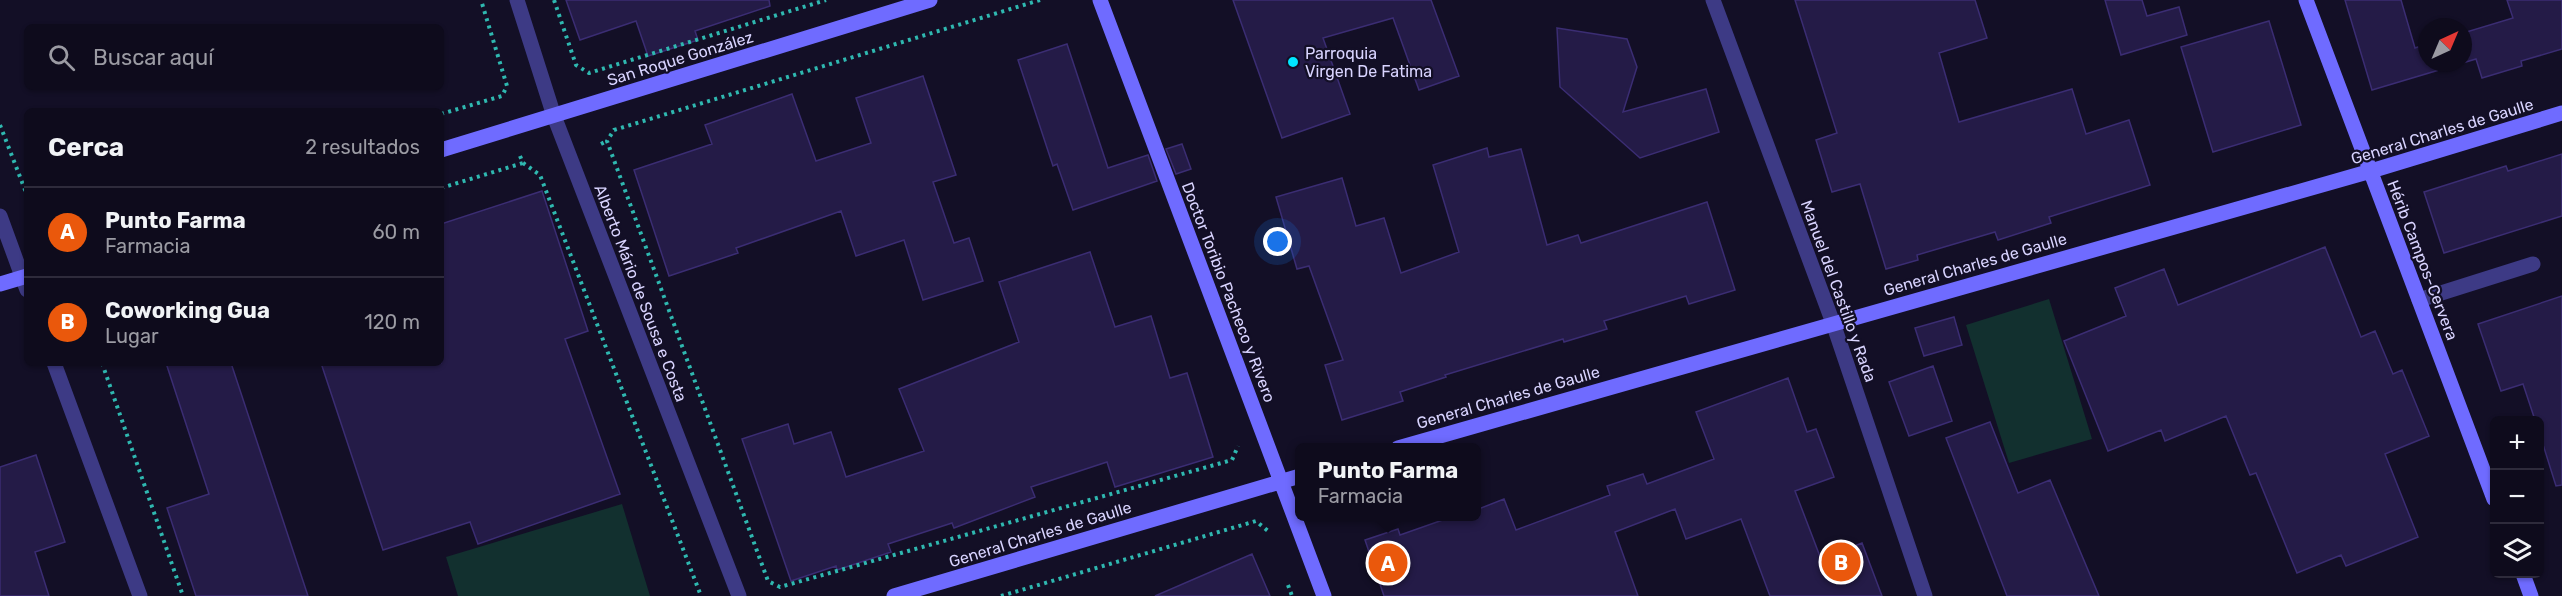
<!DOCTYPE html>
<html lang="es">
<meta charset="utf-8">
<style>
:root{--surface:#0e0b1c;--page:#1c1929;--text:#f1f3f6;--muted:#9b9ba3;--line:#2e2b3b;--accent:#ea580c}
body{margin:0;font-family:Rubik,sans-serif;background:var(--page);color:var(--text)}
.controls{position:absolute;right:18px;bottom:18px;display:grid;overflow:hidden;border-radius:9px;box-shadow:0 2px 4px #0004}
.controls button{width:54px;height:54px;display:grid;place-items:center;padding:0;border:0;border-bottom:2px solid var(--line);background:var(--surface);color:var(--text);font:30px sans-serif}
.compass{position:absolute;left:2418px;top:18px;width:54px;height:54px;border-radius:50%;background:var(--surface);box-shadow:0 2px 4px #0004;rotate:44deg}
.you{position:absolute;left:1278px;top:242px;width:21px;height:21px;margin:-15px;border:4px solid #fff;border-radius:50%;background:#1a73e8;box-shadow:0 0 0 9px #1a73e833}
.badge{display:grid;place-items:center;width:39px;height:39px;border-radius:50%;background:var(--accent);color:#fff;font-size:20px;font-weight:700}
.pin{position:absolute;translate:-50% -50%;border:3px solid #fff;box-shadow:0 2px 6px #0006}
.popup{position:absolute;left:1295px;top:443px;width:186px;height:78px;box-sizing:border-box;display:grid;place-content:center;border-radius:9px;background:var(--surface);filter:drop-shadow(0 2px 4px #0005);font-size:20px;white-space:nowrap;color:var(--muted)}
.popup b{font-size:22px;color:var(--text)}
.popup::after{content:'';position:absolute;left:50%;top:100%;margin-left:-12px;border:12px solid transparent;border-top-color:var(--surface)}
.list{margin:0;padding:0;list-style:none}
h2{display:flex;justify-content:space-between;align-items:center;height:78px;margin:0;padding:0 24px;font-size:26px}
h2 small{font-size:20px;font-weight:400;color:var(--muted)}
.list li{display:grid;grid-template-columns:39px 1fr auto;gap:18px;align-items:center;box-sizing:border-box;height:90px;padding:0 24px;border-top:2px solid var(--line)}
.list b{display:block;font-size:22px;white-space:nowrap}
.list p{margin:0;font-size:20px;white-space:nowrap;color:var(--muted)}
.list em{font-size:20px;font-style:normal;color:var(--muted)}
.icon{flex:none;width:33px;height:33px;fill:none;stroke:currentColor;stroke-width:2;stroke-linecap:round;stroke-linejoin:round}
.map{position:relative;flex:none;width:2562px;height:596px;overflow:hidden}
.search{position:absolute;background:var(--surface);box-shadow:0 2px 4px #0004;left:24px;top:24px;width:420px;height:66px;display:flex;align-items:center;gap:15px;box-sizing:border-box;padding:0 21px;border-radius:9px;color:var(--muted);font-size:22px}
.panel{position:absolute;background:var(--surface);box-shadow:0 2px 4px #0004;left:24px;top:108px;width:420px;height:258px;border-radius:9px}
.map>svg:first-child{display:block}
.green{fill:#12302f}
.building{fill:#241b47;stroke:#3b2d73;stroke-width:1.5}
.lines{fill:none;stroke-linecap:round;stroke-linejoin:round}
.path{stroke:#2fb8b0;stroke-width:4;stroke-dasharray:3 4.5;stroke-linecap:butt}
.lane{stroke:#3d3a85;stroke-width:15}
.street{stroke:#3d3a85;stroke-width:15}
.secondary{stroke:#6f6bff;stroke-width:15}
.poi-dot{fill:#00e5ff;stroke:#130f26;stroke-width:2}
.labels{text-anchor:middle;stroke-width:4.5;stroke-linejoin:round;paint-order:stroke}
.poi-label{font-size:16px;fill:#d9d4ff;stroke:#130f26;text-anchor:start}
.street-label{font-size:16px;fill:#d9d4ff;stroke:#130f26}
</style>
<div class="map">
<svg width="2562" height="596" viewBox="0 0 2562 596">
<rect width="100%" height="100%" fill="#130f26"/>
<path class="green" d="M2049,299l43,140 -83,24 -43,-138z
M622,504l28,92h-192l-12,-39z"/>
<path class="building" d="M566,0h203l1,6 -75,25 3,9 -50,16 -12,-35 -56,19z
M1233,0h198l28,76 -40,14 -26,-72 -70,20 27,76 -68,24z
M1795,0h180l12,38 -48,15 20,69 113,-33 14,45 43,-14 21,65 -101,32 2,6 -53,17 -3,-8 -78,23 1,5 -32,9 -26,-85 -28,8 -16,-52 21,-7z
M2105,0h37l5,16 32,-9 8,28 -66,20z
M2345,0h56l14,48 12,-4v19h36v-30l50,-15 -6,-18h55v49l-41,12 1,5 -40,12 -6,-19 -104,31z
M2269,21l32,104 -88,27 -32,-105z
M1557,28l70,11 10,28 -14,45 83,-23 13,43 -79,26 -80,-71z
M1067,44l41,124 40,-13 9,26 -84,29 -16,-46 -4,2 -35,-106z
M923,76l33,99 -23,7 21,61 15,-5 14,43 -60,19 -19,-60 -48,16 -15,-45 -105,37 2,5 -69,23 -35,-106 78,-26 -7,-19 87,-31 24,67 55,-18 -15,-45z
M1182,144l9,25 -15,5 -10,-25z
M1487,148l2,9 32,-8 26,96 31,-10 3,8 126,-41 28,88 -46,14 -3,-8 -82,25 3,8 -43,13 -1,-3 -118,36 1,2 -46,15 3,9 -61,19 -17,-55 18,-5 -34,-94 -12,3 -21,-72 66,-19 14,48 28,-8 17,55 58,-21 -26,-87z
M2562,154v62l-118,37 -20,-61 82,-26 2,5z
M542,191l46,140 -23,8 55,155 -142,50 -8,-22 -87,28 -62,-187h120v-139z
M2325,247l36,90 14,-6 18,43 9,-4 27,66 -44,18 33,83 -72,29 -5,-11 -44,18 -41,-100 -6,2 -24,-59 -61,25 -4,-11 -53,21 -44,-110 62,-25 -11,-28 49,-19 14,36z
M1090,252l25,75 36,-11 19,62 17,-5 26,84 -98,30 -8,-25 -76,25 4,10 -81,31 -2,-5 -64,21 3,8 -54,18 -1,-4 -45,15 -49,-142 46,-15 6,20 37,-12 15,45 78,-26 -25,-62 120,-47 -20,-60z
M2562,296v189l-6,1 -16,-51v-15h-5l-12,-36 -22,7 -23,-67z
M1954,317l8,28 -38,11 -9,-28z
M166,363h65l77,233h-112l-29,-88 42,-14z
M1933,366l19,55 -43,15 -20,-54z
M1788,378l19,54 9,-3 18,48 -39,14 26,68 41,-16 20,53h-112l-29,-77 -55,20 -11,-30 -60,23 23,64h-254l-19,-56 33,-11 2,6 54,-19h22v-6l28,-11 12,31 94,-35 -3,-9 36,-12 4,10 67,-25 -18,-47z
M1990,422l28,71 32,-13 49,116h-92l-61,-158z
M36,455l29,87 -30,10 14,44h-49v-129z
M1252,554l18,42h-115z"/>
<g class="lines">
<path class="path" d="M554,0l22,65 13,8 237,-73
M1040,0l-426,130 -7,11 161,440 12,6 452,-127 6,-14
M441,114l61,-18 5,-10 -26,-86
M0,125l27,70
M601,144l6,-3
M520,156l3,7 17,12 161,421
M441,188l82,-25
M102,363l81,233
M1288,585l4,11
M1001,596l255,-75 12,10"/>
<path class="lane" d="M2419,300l114,-36"/>
<path class="street" d="M517,0l37,116 185,480
M1713,0l120,323 92,273
M0,216l27,74
M54,363l86,233"/>
<path class="secondary" d="M1100,0l224,596
M2306,0l188,499
M441,150l489,-150
M0,284l27,-8
M1398,448l973,-277 191,-58
M2523,574l8,22
M894,596l406,-120"/>
</g>
<circle class="poi-dot" cx="1293" cy="62" r="6"/>
<g class="labels">
<g class="poi-label">
<text x="1305" y="59">Parroquia<tspan x="1305" dy="18">Virgen De Fatima</tspan></text>
</g>
<g class="street-label">
<text transform="translate(680 58) rotate(-17)" y="6">San Roque González</text>
<text transform="translate(2442 131) rotate(-17)" y="6">General Charles de Gaulle</text>
<text transform="translate(2423 260) rotate(69)" y="6">Hérib Campos-Cervera</text>
<text transform="translate(1975 264) rotate(-16)" y="6">General Charles de Gaulle</text>
<text transform="translate(1839 291) rotate(70)" y="6">Manuel del Castillo y Rada</text>
<text transform="translate(1229 292) rotate(69)" y="6">Doctor Toribio Pacheco y Rivero</text>
<text transform="translate(641 293) rotate(69)" y="6">Alberto Mário de Sousa e Costa</text>
<text transform="translate(1508 397) rotate(-16)" y="6">General Charles de Gaulle</text>
<text transform="translate(1040 534) rotate(-17)" y="6">General Charles de Gaulle</text>
</g>
</g>
</svg>
<div class="controls">
<button>+</button>
<button>−</button>
<button><svg class="icon" aria-label="layers" viewBox="0 0 24 24"><path d="M12 4l9 5-9 5-9-5zM3 14l9 5 9-5"/></svg></button>
</div>
<svg class="compass" viewBox="-18 -18 36 36"><path d="M0-13l5 13h-10z" fill="#e53935"/><path d="M0 13l5-13h-10z" fill="#9b9ba3"/></svg>
<div class="you"></div>
<div class="pin badge" style="left:1388px;top:563px">A</div>
<div class="popup"><b>Punto Farma</b>Farmacia</div>
<div class="pin badge" style="left:1841px;top:562px">B</div>
<div class="search"><svg class="icon" aria-label="search" viewBox="0 0 24 24"><circle cx="10" cy="10" r="6"/><path d="M15 15l6 6"/></svg>Buscar aquí</div>
<section class="panel">
<h2>Cerca<small>2 resultados</small></h2>
<ul class="list">
<li><span class="badge">A</span><div><b>Punto Farma</b><p>Farmacia</p></div><em>60 m</em></li>
<li><span class="badge">B</span><div><b>Coworking Gua</b><p>Lugar</p></div><em>120 m</em></li>
</ul>
</section>
</div>
